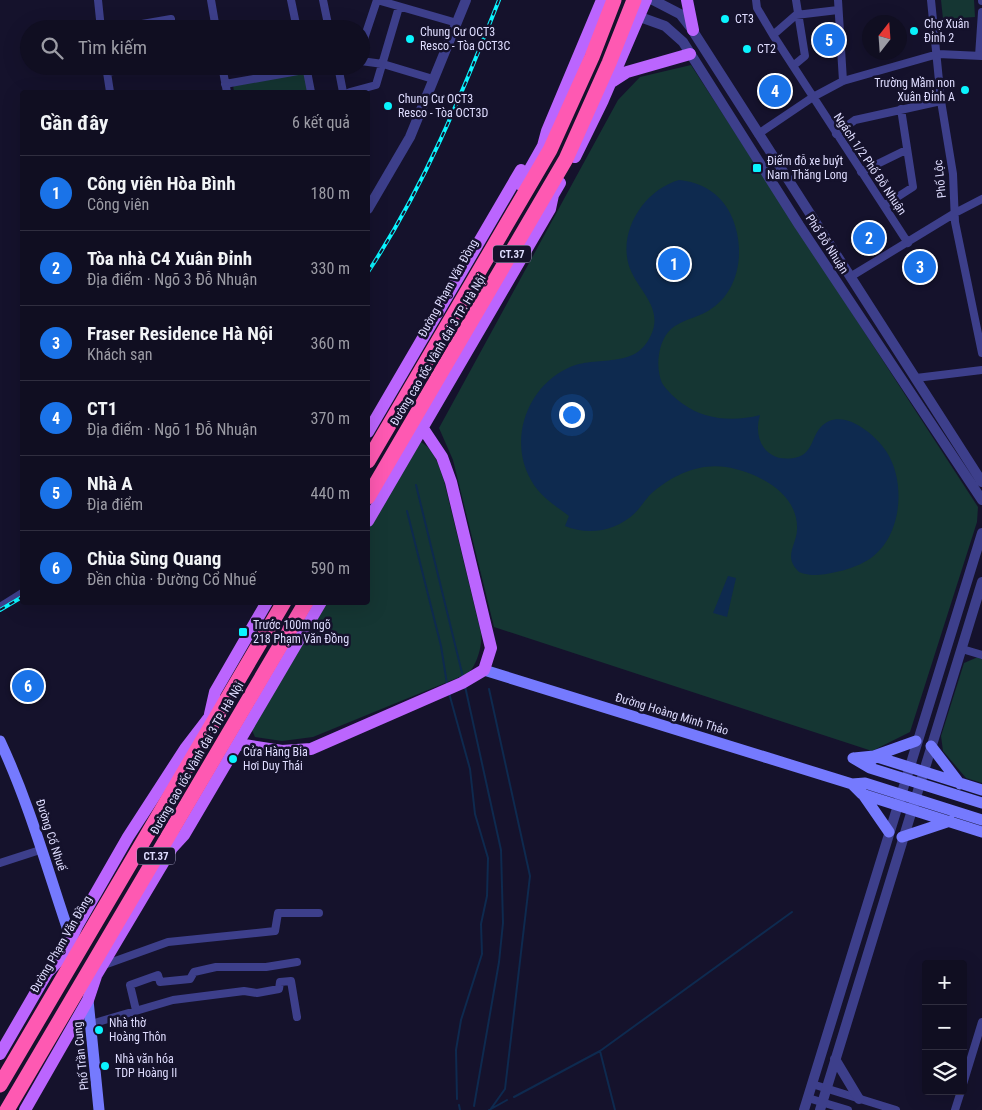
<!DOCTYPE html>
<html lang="vi">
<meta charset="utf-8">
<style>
:root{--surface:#100e21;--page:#1e1c2e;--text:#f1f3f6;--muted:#9c9ca5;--line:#302e3f;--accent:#1a73e8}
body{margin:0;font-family:"Roboto Condensed",sans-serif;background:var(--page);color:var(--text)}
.controls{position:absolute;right:15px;bottom:15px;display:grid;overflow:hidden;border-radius:5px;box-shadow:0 5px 20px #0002}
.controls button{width:45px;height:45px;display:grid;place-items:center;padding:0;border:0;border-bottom:1px solid var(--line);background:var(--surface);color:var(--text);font:25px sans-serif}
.compass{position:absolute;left:862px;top:15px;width:45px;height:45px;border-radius:50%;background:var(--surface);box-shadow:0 5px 20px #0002;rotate:17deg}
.you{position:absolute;left:571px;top:414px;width:18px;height:18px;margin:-12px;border:4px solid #fff;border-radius:50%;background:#1a73e8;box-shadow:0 0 0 8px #1a73e833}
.badge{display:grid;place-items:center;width:32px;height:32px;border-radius:50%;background:var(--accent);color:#fff;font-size:16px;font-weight:700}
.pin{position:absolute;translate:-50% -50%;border:2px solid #fff;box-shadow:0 1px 5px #0006}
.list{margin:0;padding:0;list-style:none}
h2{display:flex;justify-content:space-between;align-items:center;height:65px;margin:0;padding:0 20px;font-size:21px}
h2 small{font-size:16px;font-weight:400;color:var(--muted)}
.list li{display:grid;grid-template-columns:32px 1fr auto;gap:15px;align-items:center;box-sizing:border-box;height:75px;padding:0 20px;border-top:1px solid var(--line)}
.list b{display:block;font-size:19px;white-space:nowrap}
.list p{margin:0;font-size:16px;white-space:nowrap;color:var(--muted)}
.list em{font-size:16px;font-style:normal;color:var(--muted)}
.icon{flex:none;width:28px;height:28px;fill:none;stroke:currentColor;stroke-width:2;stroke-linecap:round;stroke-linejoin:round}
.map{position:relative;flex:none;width:982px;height:1110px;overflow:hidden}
.search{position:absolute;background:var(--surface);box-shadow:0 5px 20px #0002;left:20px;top:20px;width:350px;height:55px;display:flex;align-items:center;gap:12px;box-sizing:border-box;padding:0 18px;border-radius:28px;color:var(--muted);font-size:19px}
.panel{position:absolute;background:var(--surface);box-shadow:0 5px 20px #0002;left:20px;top:90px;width:350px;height:515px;border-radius:5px}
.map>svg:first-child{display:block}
.green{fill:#153633}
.water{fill:#0e2a4f}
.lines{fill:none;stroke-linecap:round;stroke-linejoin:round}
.stream{stroke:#0e2a4f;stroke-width:2}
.minor{stroke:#3d3f8b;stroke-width:8}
.tertiary{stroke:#3d3f8b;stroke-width:10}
.secondary{stroke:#757afe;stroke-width:11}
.primary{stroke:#bb65fe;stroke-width:12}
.motorway{stroke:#fe59b2;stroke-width:15}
.rail-casing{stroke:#0af4fe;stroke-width:4}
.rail{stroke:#15122c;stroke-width:2;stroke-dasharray:5.5;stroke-linecap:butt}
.poi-dot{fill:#0af4fe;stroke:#15122c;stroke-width:2}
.labels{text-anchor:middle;stroke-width:5;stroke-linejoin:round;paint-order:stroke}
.shield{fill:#15122c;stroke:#a2a0c0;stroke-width:1}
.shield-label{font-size:11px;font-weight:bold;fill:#dfddff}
.poi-label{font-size:12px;fill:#dfddff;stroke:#15122c;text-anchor:start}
.street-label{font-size:12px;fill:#dfddff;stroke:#15122c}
</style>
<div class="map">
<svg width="982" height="1110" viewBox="0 0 982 1110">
<rect width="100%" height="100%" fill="#15122c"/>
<path class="green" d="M941,0h33l1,17 -32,2z
M691,65l287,442 -1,15 -67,210 -38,19 -378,-124 -41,-167 -14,-32 179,-328 22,-23z
M305,73l4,19h-75l-1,-7z
M421,442c13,7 19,26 23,39l37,152c2,12 -5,35 -14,41l-154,63 -31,4 -27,-4 -4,-9 73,-125 44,-1v-75z
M978,657l4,2v124l-16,-5 -23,-27 -2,-15 23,-73z"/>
<path class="water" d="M679,180c22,2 41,13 51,33 16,32 12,78 -22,98 -12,7 -27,9 -37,18 -13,12 -16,38 -9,54 5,8 14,16 21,21 22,16 51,18 77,11 -8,26 8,50 38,42 14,-4 14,-20 22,-29 20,-23 54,5 66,23 21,31 16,88 -18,109 -10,6 -22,10 -32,12 -14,3 -24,5 -37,0 -16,-15 -3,-26 -2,-42 2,-37 -40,-58 -71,-63 -27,-4 -53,8 -73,25 -7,6 -11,14 -18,21 -19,18 -46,23 -70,13l4,-10c-14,-11 -29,-19 -38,-36 -23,-40 -4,-93 37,-112 29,-14 67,3 83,-33 13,-28 -14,-45 -22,-69 -11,-35 15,-76 50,-86z
M728,576l8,2 -9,39 -14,-4z"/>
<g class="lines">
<path class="stream" d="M416,485l47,192
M407,511l34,135 6,38
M465,686l36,164 2,73 -4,39 -25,144
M489,689l41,187 -25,213 -15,21
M449,693l21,76 5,45 13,44 -1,38 -6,28 1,30 -21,66 -5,30 1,49
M600,1051l15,59
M514,1097l86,-46 192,-139
M459,1105l1,5
M489,1110l18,-10"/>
<path class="minor" d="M98,0l3,29
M211,0l5,29
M291,0l6,29
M323,0l6,29
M377,0l80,23
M756,0l1,8 16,27 135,208
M838,0l5,81
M931,0l10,101 12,73 2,48 27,131
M982,0v1
M113,29l58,-10
M773,35l23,-20 42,-5
M361,48l16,-48
M979,56l3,-44
M361,61l22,3 50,15
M106,66l4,26
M222,66l5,26
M306,66l5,26
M338,66l5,26
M793,66l12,-10 -9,-56
M107,72l38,-6
M225,84l101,-18
M350,92l26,-7 23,-78
M758,134l55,-37 30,-16 95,-27 44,2
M836,134l19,-14 86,-19
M861,172l45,-22
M885,205l28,-18 -12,-78
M850,277l105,-64 27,-14
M916,378l66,-8
M0,607l22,-14
M962,649l20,6
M0,863l40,-13
M104,965l64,-23 107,-11 3,-18h41
M136,1010l-6,-25 28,-10 2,7 30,-3 4,-7 22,-5h50l31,-5
M91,1024l82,-24 71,-9 13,2 22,-4 1,-7 11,-1 6,36
M812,1084l84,26
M963,1084l19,-62
M808,1098l40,12
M955,1110l6,-19"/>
<path class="tertiary" d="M653,0l27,14 11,14 291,454
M640,17l25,9 18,16 116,183 183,275
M368,209l42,-72 56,-137
M835,1059l24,40
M804,1110l178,-577
M820,1110l162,-528"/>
<path class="secondary" d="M484,670l368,114 13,-1 117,37
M0,741c30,64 48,131 71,198
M931,746l29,38
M853,758l17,10 112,35
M854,758l20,-2 108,34
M873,759l1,-3 42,-15
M852,784l10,10 120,38
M862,793l27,39
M902,837l48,-16
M88,1000l11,110"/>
<path class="primary" d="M687,0l6,30
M610,83l17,-11 63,-18
M575,157l28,-57 43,-100
M521,185l22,-39 4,-15 55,-131
M368,432l153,-262
M368,521l182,-312 3,-14 7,-12
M210,714l5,-22 52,-90
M238,744l44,7 29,-2 151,-66 22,-13 7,-22 -40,-166 -9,-25 -20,-30
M83,986l14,-12 75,-126 12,-13 137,-233
M0,1054l47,-81 17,-18 13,-29 51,-89 57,-88 33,-43
M25,1110l63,-110 8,-24"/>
<path class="motorway" d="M368,461l182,-311 42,-93 22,-57
M368,497l198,-338 43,-96 25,-63
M0,1085l284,-483
M7,1110l299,-508"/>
<g class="rail-casing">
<path id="rail" d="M368,272c56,-85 94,-178 131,-272
M0,610l22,-13"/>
</g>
<use href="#rail" class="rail"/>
</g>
<g class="poi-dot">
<circle cx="725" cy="19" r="5"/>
<circle cx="914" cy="31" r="5"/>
<circle cx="410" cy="39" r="5"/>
<circle cx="747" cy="49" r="5"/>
<circle cx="965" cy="90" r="5"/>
<circle cx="388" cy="106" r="5"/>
<rect x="752" y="163" width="10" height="10" rx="2.5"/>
<rect x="238" y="627" width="10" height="10" rx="2.5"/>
<circle cx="233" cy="759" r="5"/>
<circle cx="99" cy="1030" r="5"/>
<circle cx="105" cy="1066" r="5"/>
</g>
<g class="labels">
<g class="shield">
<rect x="493" y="245.5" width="38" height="17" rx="4"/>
<rect x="137" y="847.5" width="38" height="17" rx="4"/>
</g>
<g class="shield-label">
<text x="512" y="258">CT.37</text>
<text x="156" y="860">CT.37</text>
</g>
<g class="poi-label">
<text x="735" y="23">CT3</text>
<text x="924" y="28">Chợ Xuân<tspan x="924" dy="14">Đỉnh 2</tspan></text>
<text x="420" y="36">Chung Cư OCT3<tspan x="420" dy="14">Resco - Tòa OCT3C</tspan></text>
<text x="757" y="53">CT2</text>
<text x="955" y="87" text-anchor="end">Trường Mầm non<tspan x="955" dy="14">Xuân Đỉnh A</tspan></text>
<text x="398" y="103">Chung Cư OCT3<tspan x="398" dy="14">Resco - Tòa OCT3D</tspan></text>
<text x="767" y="165">Điểm đỗ xe buýt<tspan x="767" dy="14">Nam Thăng Long</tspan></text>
<text x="253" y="629">Trước 100m ngõ<tspan x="253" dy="14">218 Phạm Văn Đồng</tspan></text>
<text x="243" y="756">Cửa Hàng Bia<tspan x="243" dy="14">Hơi Duy Thái</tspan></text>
<text x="109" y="1027">Nhà thờ<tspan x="109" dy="14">Hoàng Thôn</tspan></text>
<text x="115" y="1063">Nhà văn hóa<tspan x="115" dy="14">TDP Hoàng II</tspan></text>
</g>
<g class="street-label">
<text transform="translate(870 164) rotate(56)" y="4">Ngách 1/2 Phố Đỗ Nhuận</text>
<text transform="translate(940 179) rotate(-96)" y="4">Phố Lộc</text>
<text transform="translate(827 244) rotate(57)" y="4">Phố Đỗ Nhuận</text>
<text transform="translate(448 288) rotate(-61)" y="4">Đường Phạm Văn Đồng</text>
<text transform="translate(438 350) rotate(-59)" y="4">Đường cao tốc Vành đai 3 TP. Hà Nội</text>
<text transform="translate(672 714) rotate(17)" y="4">Đường Hoàng Minh Thảo</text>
<text transform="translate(197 758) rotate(-60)" y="4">Đường cao tốc Vành đai 3 TP. Hà Nội</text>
<text transform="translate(51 835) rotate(72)" y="4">Đường Cổ Nhuế</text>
<text transform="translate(61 944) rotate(-60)" y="4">Đường Phạm Văn Đồng</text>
<text transform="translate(81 1056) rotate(-96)" y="4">Phố Trần Cung</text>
</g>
</g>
</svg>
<div class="controls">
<button>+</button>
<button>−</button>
<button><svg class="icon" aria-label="layers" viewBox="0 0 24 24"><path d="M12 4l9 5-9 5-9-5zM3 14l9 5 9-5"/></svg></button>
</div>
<svg class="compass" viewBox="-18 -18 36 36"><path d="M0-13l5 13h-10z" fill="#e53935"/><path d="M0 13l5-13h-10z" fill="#9c9ca5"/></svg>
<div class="you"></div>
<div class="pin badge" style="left:674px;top:264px">1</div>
<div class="pin badge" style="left:869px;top:238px">2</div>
<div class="pin badge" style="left:920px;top:267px">3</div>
<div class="pin badge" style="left:775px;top:91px">4</div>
<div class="pin badge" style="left:829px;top:40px">5</div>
<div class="pin badge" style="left:28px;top:686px">6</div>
<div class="search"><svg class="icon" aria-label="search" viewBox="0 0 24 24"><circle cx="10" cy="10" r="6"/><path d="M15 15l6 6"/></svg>Tìm kiếm</div>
<section class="panel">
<h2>Gần đây<small>6 kết quả</small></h2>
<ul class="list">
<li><span class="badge">1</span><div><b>Công viên Hòa Bình</b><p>Công viên</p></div><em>180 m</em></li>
<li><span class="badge">2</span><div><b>Tòa nhà C4 Xuân Đỉnh</b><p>Địa điểm · Ngõ 3 Đỗ Nhuận</p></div><em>330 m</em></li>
<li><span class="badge">3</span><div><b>Fraser Residence Hà Nội</b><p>Khách sạn</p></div><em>360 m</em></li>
<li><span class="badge">4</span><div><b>CT1</b><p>Địa điểm · Ngõ 1 Đỗ Nhuận</p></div><em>370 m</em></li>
<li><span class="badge">5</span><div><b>Nhà A</b><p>Địa điểm</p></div><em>440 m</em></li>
<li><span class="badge">6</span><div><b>Chùa Sùng Quang</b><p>Đền chùa · Đường Cổ Nhuế</p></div><em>590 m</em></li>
</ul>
</section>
</div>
